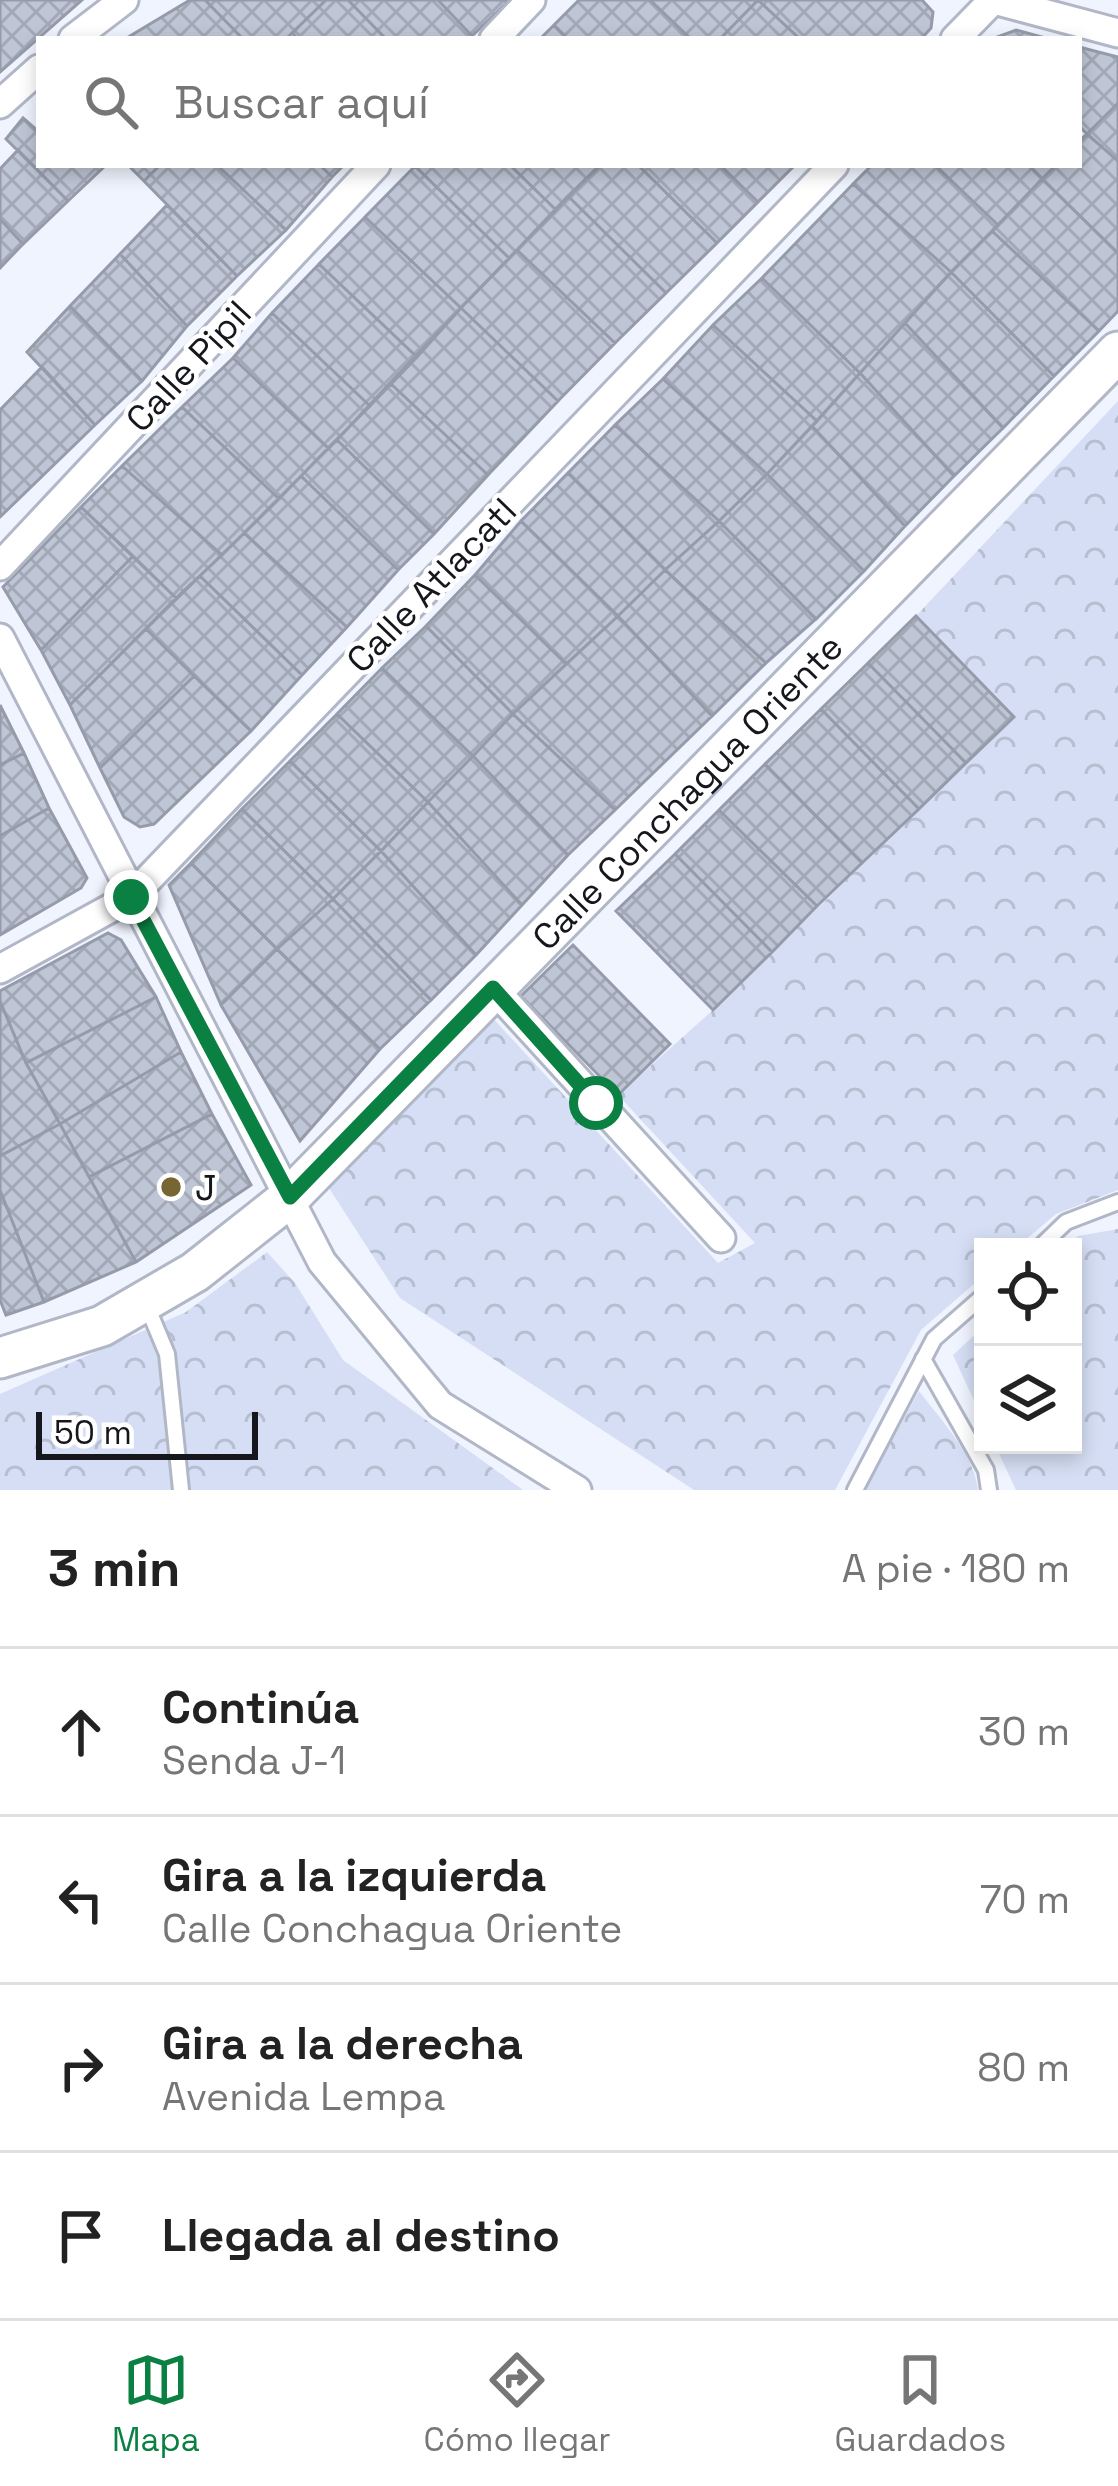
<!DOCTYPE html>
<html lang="es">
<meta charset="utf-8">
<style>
:root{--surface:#fff;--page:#f2f2f2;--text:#222;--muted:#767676;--line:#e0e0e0;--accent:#0b8043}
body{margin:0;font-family:"Space Grotesk",sans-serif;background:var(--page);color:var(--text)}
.controls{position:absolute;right:36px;bottom:36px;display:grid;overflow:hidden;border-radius:0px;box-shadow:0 6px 18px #0003}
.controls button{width:108px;height:108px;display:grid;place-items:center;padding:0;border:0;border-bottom:3px solid var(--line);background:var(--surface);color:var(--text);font:60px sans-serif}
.scale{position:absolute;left:36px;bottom:30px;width:222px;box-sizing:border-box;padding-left:12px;border:6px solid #15171d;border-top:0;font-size:33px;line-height:42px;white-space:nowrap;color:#15171d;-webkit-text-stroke:9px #fff;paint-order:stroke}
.stop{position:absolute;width:36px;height:36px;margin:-27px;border:9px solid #0b8043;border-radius:50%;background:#fff}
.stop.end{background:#0b8043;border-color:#fff;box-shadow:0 3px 12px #0008}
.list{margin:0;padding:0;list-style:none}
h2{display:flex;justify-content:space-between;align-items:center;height:156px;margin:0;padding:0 48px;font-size:51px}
h2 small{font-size:39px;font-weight:400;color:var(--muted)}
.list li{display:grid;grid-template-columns:78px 1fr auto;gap:36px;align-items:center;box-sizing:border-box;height:168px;padding:0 48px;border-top:3px solid var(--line)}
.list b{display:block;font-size:45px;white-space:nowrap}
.list p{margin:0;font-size:39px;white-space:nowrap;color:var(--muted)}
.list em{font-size:39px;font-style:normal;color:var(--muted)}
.icon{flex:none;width:66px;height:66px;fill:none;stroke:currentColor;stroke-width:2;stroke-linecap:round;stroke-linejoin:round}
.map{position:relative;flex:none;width:1118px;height:1490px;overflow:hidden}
.search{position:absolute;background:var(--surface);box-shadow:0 6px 18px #0003;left:36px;right:36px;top:36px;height:132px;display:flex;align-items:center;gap:30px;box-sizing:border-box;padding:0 42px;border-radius:0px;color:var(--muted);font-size:45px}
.sheet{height:828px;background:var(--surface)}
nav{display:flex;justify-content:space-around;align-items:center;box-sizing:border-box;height:168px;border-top:3px solid var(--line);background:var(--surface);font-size:33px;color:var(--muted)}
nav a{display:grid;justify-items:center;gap:6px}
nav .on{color:var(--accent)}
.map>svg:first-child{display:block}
.forest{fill:url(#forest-crowns)}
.building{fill:url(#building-cross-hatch);stroke:#959baa;stroke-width:3}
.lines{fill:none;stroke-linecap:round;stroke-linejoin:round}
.lane-casing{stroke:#b1b7c7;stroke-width:20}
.street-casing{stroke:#b1b7c7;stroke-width:33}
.secondary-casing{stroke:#b1b7c7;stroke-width:45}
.lane{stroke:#fff;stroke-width:14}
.street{stroke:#fff;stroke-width:27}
.secondary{stroke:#fff;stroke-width:39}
.route{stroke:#0b8043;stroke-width:15}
.poi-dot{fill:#786534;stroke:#fff;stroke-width:4.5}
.labels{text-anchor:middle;stroke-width:9;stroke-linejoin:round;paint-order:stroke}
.street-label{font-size:36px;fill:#15171d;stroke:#fff}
.poi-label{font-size:36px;fill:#15171d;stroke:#fff;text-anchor:start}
</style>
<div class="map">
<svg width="1118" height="1490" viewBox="0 0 1118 1490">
<defs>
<pattern id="forest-crowns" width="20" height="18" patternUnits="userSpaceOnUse" patternTransform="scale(3)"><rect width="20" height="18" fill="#d5def4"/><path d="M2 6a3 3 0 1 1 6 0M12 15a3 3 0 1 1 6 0" fill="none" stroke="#b6bed1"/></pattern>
<pattern id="building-cross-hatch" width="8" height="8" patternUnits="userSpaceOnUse" patternTransform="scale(3)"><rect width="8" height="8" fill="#bec5d4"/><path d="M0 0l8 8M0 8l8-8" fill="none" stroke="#a2a8b6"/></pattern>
</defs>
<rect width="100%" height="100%" fill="#f0f4fe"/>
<path class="forest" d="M1118,401v789l-62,24 -39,33h-34v29l-62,54 -86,160h-141l-294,-192 -73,-113 163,-170 228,248 37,-20 -137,-148 95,-85 301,-293 -98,-101z
M1118,1229v261h-102l-21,-45h78v-198h-7l12,-11z
M267,1252l28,31 48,77 180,130h-523v-96l186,-82z
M983,1327v93l-30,-65z
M919,1391c21,28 55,63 59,99h-113z"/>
<path class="building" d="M0,0h82l-82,72z
M190,0h15l38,39h-118z
M205,0h121l-40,39h-43z
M326,0h22l38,39h-88l-6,-6z
M348,0h90l34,36 -3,3h-83z
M438,0h72l-38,36z
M579,0h71l41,39h-123l-14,-14z
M650,0h108l-38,39h-29z
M758,0l42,39h-80z
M758,0h164l11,12 -2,16 -10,11h-121z
M554,25l14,14h-28z
M1016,30l33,9h-57z
M1079,47l39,10v46l-31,31 -8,-8z
M1118,103v58l-31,-27z
M23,118l16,14v33h67l-38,36 -62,-62z
M1087,134l31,27v92l-76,-74 14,-14h23v-24z
M18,150l50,51 -45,43 -23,-25v-50z
M128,165h32l-16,16z
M160,165h57l69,65 -49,46 -93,-95z
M217,165h103l12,12 -46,53z
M320,165h24l-12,12z
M510,165l46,45 -47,48 -94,-92z
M510,165h90l-44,45z
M600,165h38l79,78 -51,50 -98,-97z
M638,165h82l38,37 -41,41z
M720,165h75l-37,37z
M872,165h63l63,60 -47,47 -98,-88z
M935,165h93l14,14 -44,46z
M1028,165h28l-14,14z
M415,166l94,92 -48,50 -96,-91z
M1042,179l76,74v58l-19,20 -107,-100z
M853,184l98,88 -91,101 -98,-95z
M568,196l98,97 -51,50 -98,-93z
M167,205l70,71 -50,50 -67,-72z
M365,217l96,91 -44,49 -98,-93z
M0,219l23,25 -23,24z
M992,231l107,100 -45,45 -103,-104z
M517,250l98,93 -57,58 -97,-93z
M120,254l67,72 -45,55 -72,-75z
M319,264l98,93 -47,49 -98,-93z
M951,272l103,104 -51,52 -98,-105z
M762,278l98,95 -43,48 -104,-96z
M70,306l72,75 -47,44 -68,-73z
M461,308l97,93 -70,74 -98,-92z
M272,313l98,93 -42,42 -95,-90z
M905,323l98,105 -49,48 -94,-103z
M713,325l104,96 -50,53 -104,-95z
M233,358l95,90 -49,51 -97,-92z
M42,367l53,58 -95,92v-107z
M860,373l94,103 -49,50 -93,-100z
M663,379l104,95 -48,47 -104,-96z
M390,383l98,92 -54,59 -97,-94z
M182,407l97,92 -57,56 -100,-89z
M615,425l104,96 -54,49 -97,-97z
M812,426l93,100 -41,45 -97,-97z
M337,440l97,94 -36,36 -97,-94z
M122,466l100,89 -46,43 -95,-91z
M568,473l97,97 -47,46 -97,-95z
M767,474l97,97 -48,48 -97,-98z
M301,476l97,94 -51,57 -103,-94z
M81,507l52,49 -92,94 -38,-63z
M521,521l97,95 -52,48 -91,-89z
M719,521l97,98 -50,44 -101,-93z
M244,533l103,94 -45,48 -102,-99z
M133,556l43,42 -106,107 -29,-55z
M665,570l101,93 -54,53 -94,-100z
M475,575l91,89 -53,50 -87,-88z
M200,576l102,99 -51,56 -105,-102z
M618,616l94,100 -97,94 -102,-96z
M916,616l98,101 -48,46 -98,-100z
M426,626l87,88 -40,42 -91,-88z
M146,629l48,47 -94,92 -30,-63z
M868,663l98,100 -47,46 -98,-100z
M382,668l91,88 -45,46 -91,-88z
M194,676l57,55 -97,93 -14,3 -16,-10 -24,-49z
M0,705l24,48 -24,12z
M821,709l98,100 -57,54 -97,-99z
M337,714l91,88 -47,49 -91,-90z
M513,714l102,96 -47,45 -95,-99z
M24,753l25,55 -49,28v-71z
M473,756l95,99 -46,50 -94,-103z
M290,761l91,90 -48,48 -91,-90z
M765,764l97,99 -45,43 -98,-96z
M428,802l94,103 -46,50 -95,-104z
M49,808l38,70 -6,10 -81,47v-99z
M242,809l91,90 -56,50 -86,-86z
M719,810l98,96 -45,46 -97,-98z
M381,851l95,104 -45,45 -98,-101z
M675,854l97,98 -59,58 -97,-99z
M191,863l86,86 -56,56 -52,-120z
M333,899l98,101 -51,49 -103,-100z
M108,933l13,7 35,57 -130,66 -26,-62v-10z
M573,945l97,99 -52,51 -97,-99z
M277,949l103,100 -80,92 -79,-136z
M156,997l25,55 -121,72 -34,-61z
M0,1001l26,62 34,61 -60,32z
M181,1052l31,62 -123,63 -29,-53z
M212,1114l39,71 -115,77 -47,-85z
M60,1124l76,138 -92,40 -44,-112v-34z
M0,1190l44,112 -38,13 -6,-15z"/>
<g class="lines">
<g class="lane-casing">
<path id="lane" d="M1040,1247l26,-25 52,-20
M147,1306l20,48 14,136
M923,1359l63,111 3,20
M855,1490l79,-151 49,-43"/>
</g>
<g class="street-casing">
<path id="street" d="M994,0l124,33
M73,39l51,-39
M494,39l37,-39
M955,39l38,-39
M0,104l39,-35
M0,566l376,-401
M0,638l322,624 118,143 137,85
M0,969l131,-72 703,-732
M493,988l228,250"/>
</g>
<g class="secondary-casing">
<g id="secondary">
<path id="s1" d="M0,1358l102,-32 93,-54 95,-75 828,-845"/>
</g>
</g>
<use href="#lane" class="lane"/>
<use href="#street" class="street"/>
<use href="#secondary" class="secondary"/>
</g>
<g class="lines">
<path class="route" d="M131,897l159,300 203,-209 103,115"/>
</g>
<circle class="poi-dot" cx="171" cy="1187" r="12"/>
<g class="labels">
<g class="street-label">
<text transform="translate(188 366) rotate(-47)" y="13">Calle Pipil</text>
<text transform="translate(431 585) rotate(-46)" y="13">Calle Atlacatl</text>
<text dy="13" stroke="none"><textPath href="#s1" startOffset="903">Calle Conchagua Oriente</textPath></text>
</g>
<g class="poi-label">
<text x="195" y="1200">J</text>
</g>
</g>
</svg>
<div class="controls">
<button><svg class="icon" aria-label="locate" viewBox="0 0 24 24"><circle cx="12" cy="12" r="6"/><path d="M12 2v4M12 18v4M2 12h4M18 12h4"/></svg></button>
<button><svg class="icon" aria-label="layers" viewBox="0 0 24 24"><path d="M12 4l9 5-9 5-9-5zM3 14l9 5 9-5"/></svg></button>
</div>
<div class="scale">50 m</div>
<div class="stop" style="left:596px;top:1103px"></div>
<div class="stop end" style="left:131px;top:897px"></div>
<div class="search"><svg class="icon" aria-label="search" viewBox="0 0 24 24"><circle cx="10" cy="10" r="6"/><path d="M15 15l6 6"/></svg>Buscar aquí</div>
</div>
<section class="sheet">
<h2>3 min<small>A pie · 180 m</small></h2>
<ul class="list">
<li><svg class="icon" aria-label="ahead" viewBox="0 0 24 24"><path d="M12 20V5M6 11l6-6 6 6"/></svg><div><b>Continúa</b><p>Senda J-1</p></div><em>30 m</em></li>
<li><svg class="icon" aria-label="left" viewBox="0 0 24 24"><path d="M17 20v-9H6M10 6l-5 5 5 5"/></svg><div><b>Gira a la izquierda</b><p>Calle Conchagua Oriente</p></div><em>70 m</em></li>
<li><svg class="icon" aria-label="right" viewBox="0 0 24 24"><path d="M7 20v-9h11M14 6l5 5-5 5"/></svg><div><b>Gira a la derecha</b><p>Avenida Lempa</p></div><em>80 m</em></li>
<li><svg class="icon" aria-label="arrive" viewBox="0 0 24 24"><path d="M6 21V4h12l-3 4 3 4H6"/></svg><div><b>Llegada al destino</b></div></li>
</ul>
</section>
<nav>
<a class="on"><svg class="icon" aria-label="map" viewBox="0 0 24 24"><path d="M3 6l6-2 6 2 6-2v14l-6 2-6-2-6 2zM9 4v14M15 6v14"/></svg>Mapa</a>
<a><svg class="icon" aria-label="directions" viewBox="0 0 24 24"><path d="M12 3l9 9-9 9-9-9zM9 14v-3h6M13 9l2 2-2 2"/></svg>Cómo llegar</a>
<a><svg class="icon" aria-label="saved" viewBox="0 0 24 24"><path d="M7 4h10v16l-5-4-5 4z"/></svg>Guardados</a>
</nav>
